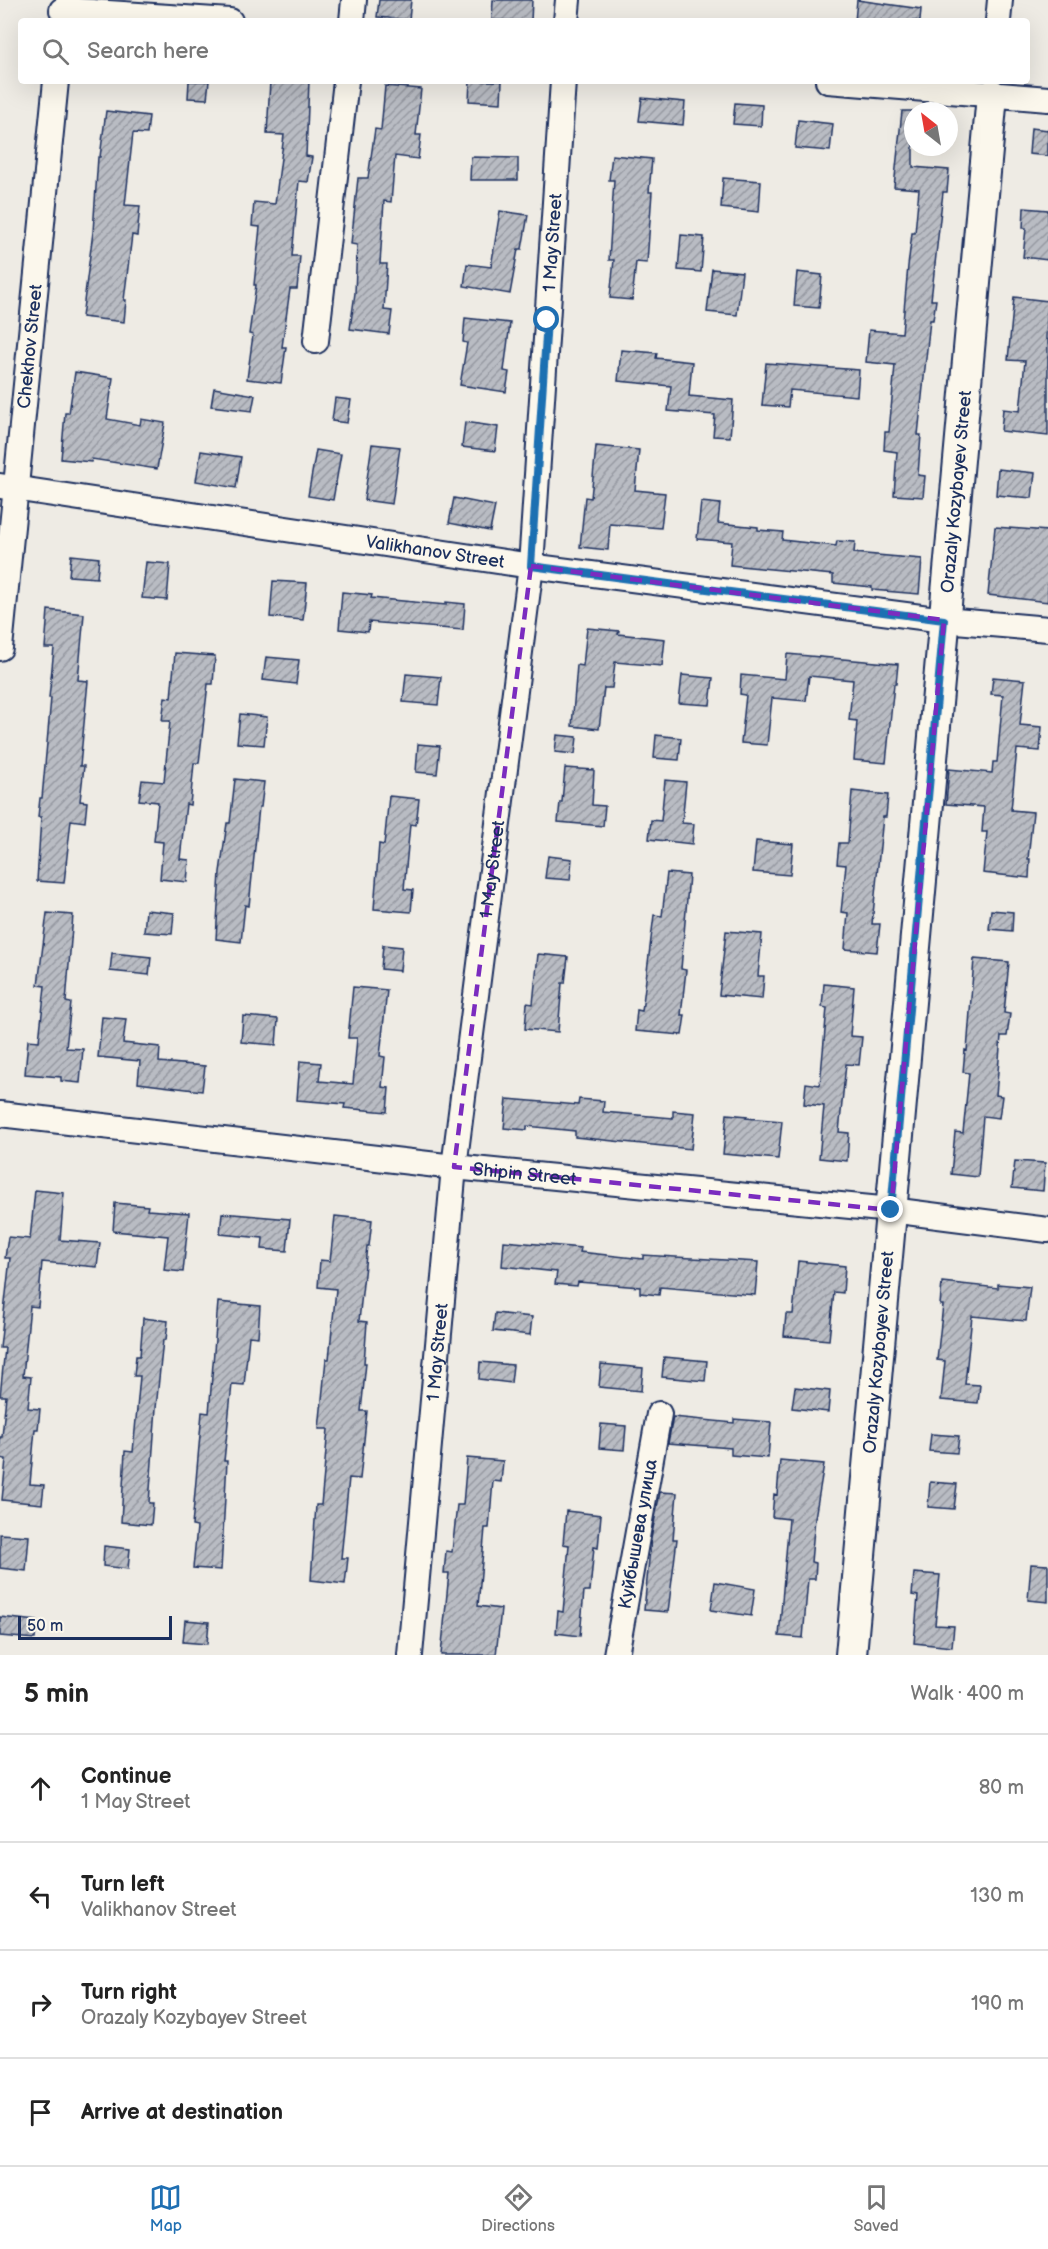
<!DOCTYPE html>
<meta charset="utf-8">
<style>
:root{--surface:#fff;--page:#f6f6f6;--text:#222;--muted:#767676;--line:#e0e0e0;--accent:#1f6fb2}
body{margin:0;font-family:"Balsamiq Sans",sans-serif;background:var(--page);color:var(--text)}
.compass{position:absolute;left:904px;top:102px;width:54px;height:54px;border-radius:50%;background:var(--surface);box-shadow:0 6px 24px #0002;rotate:329deg}
.scale{position:absolute;left:18px;bottom:15px;width:154px;box-sizing:border-box;padding-left:6px;border:3px solid #1b2f5e;border-top:0;font-size:16px;line-height:21px;white-space:nowrap;color:#1b2f5e;-webkit-text-stroke:4px #fbf7ec;paint-order:stroke}
.stop{position:absolute;width:18px;height:18px;margin:-14px;border:4px solid #1f6fb2;border-radius:50%;background:#fff}
.stop.end{background:#1f6fb2;border-color:#fff;box-shadow:0 2px 6px #0008}
.list{margin:0;padding:0;list-style:none}
h2{display:flex;justify-content:space-between;align-items:center;height:78px;margin:0;padding:0 24px;font-size:26px}
h2 small{font-size:20px;font-weight:400;color:var(--muted)}
.list li{display:grid;grid-template-columns:39px 1fr auto;gap:18px;align-items:center;box-sizing:border-box;height:108px;padding:0 24px;border-top:2px solid var(--line)}
.list b{display:block;font-size:22px;white-space:nowrap}
.list p{margin:0;font-size:20px;white-space:nowrap;color:var(--muted)}
.list em{font-size:20px;font-style:normal;color:var(--muted)}
.icon{flex:none;width:33px;height:33px;fill:none;stroke:currentColor;stroke-width:2;stroke-linecap:round;stroke-linejoin:round}
.map{position:relative;flex:none;width:1048px;height:1655px;overflow:hidden}
.search{position:absolute;background:var(--surface);box-shadow:0 6px 24px #0002;left:18px;right:18px;top:18px;height:66px;display:flex;align-items:center;gap:15px;box-sizing:border-box;padding:0 21px;border-radius:6px;color:var(--muted);font-size:22px}
.sheet{height:510px;background:var(--surface)}
nav{display:flex;justify-content:space-around;align-items:center;box-sizing:border-box;height:84px;border-top:2px solid var(--line);background:var(--surface);font-size:16px;color:var(--muted)}
nav a{display:grid;justify-items:center;gap:3px}
nav .on{color:var(--accent)}
.map>svg:first-child{display:block}
.building{fill:url(#building-hatch);stroke:#1b2f5e;stroke-width:1.5}
.lines{fill:none;stroke-linecap:round;stroke-linejoin:round}
.minor-casing{stroke:#1b2f5e;stroke-width:28}
.tertiary-casing{stroke:#1b2f5e;stroke-width:34}
.minor{stroke:#fbf7ec;stroke-width:24}
.tertiary{stroke:#fbf7ec;stroke-width:30}
.route{stroke:#1f6fb2;stroke-width:8}
.marked{fill:none;stroke:#7b2cbf;stroke-width:4.5;stroke-dasharray:12 8;stroke-linejoin:round}
.labels{text-anchor:middle;stroke-width:6;stroke-linejoin:round;paint-order:stroke}
.street-label{font-size:18px;fill:#1b2f5e;stroke:#fbf7ec}
</style>
<div class="map">
<svg width="1048" height="1655" viewBox="0 0 1048 1655">
<defs>
<pattern id="building-hatch" width="6" height="6" patternUnits="userSpaceOnUse" patternTransform="scale(1.5)"><rect width="6" height="6" fill="#b9bcc3"/><path d="M-1 1l2-2M0 6l6-6M5 7l2-2" fill="none" stroke="#9699a2"/></pattern>
</defs>
<rect width="100%" height="100%" fill="#eeebe4"/>
<filter id="ink" filterUnits="userSpaceOnUse"><feTurbulence type="fractalNoise" baseFrequency=".0167" numOctaves="2"/><feDisplacementMap in="SourceGraphic" scale="12" xChannelSelector="R" yChannelSelector="G"/><feConvolveMatrix kernelMatrix="1 2 1 2 8 2 1 2 1" color-interpolation-filters="sRGB"/></filter>
<g filter="url(#ink)">
<path class="building" d="M379,0h32l-2,20 -32,-3z
M493,0h39l-1,21 -39,-1z
M857,0l64,9 -1,12h-65z
M189,81h20l-2,18 -19,-1z
M270,81h39l-3,75 6,1 -4,25 -9,-1 -7,75h8l-3,33h-7l-8,58h4l-5,36 -34,-4 6,-44 -4,-1 7,-49h-2l6,-58 -8,-1 2,-24 21,2 9,-69 -17,-1z
M470,81h32l-1,22 -32,-2z
M385,86l36,3 -5,46h5l-3,24 -23,-3 -4,46 -7,-1 -4,63h7l-3,46 8,1 -3,23 -39,-5 5,-36 2,-48 -6,-1 7,-66h10l7,-49 6,1z
M642,98l43,4 -2,23 -44,-4z
M735,103l27,2 -1,21 -28,-2z
M106,111l43,5 -2,18 -14,-1 -8,72 15,1 -3,30 -5,-1 -8,65h2l-2,22 -42,-5 11,-85 5,-75h2z
M902,111h11v56l36,3 -2,22h-4l-12,108h5l-3,20h-3l-12,115h3l-3,40 7,1 -2,21 -29,-2 3,-43 -13,-2 1,-18h4l6,-67 -29,-3 3,-32 33,3 6,-67 4,-33h3l4,-44 -25,-2z
M798,120l35,4 -3,27 -35,-3z
M1031,128l17,2v26l-19,-2z
M612,155l40,4 -3,33h3l-5,71 -11,-1 -4,38 -22,-2 4,-38h-5l5,-80h-5z
M471,157l47,1v22h-48z
M723,178l38,3 -2,31 -38,-4z
M1024,208l24,2v50l-25,-3 3,-29h-3z
M500,211l28,4 -6,34h-4l-8,45 -46,-8 3,-22 24,3z
M681,235l23,2 -3,35 -23,-2z
M712,269l30,3 -5,43 -30,-3z
M797,272l25,3 -3,33 -25,-2z
M1014,297l34,4 -2,38h2v97l-47,-5 2,-22 17,2 5,-50 -17,-1z
M465,318l45,5 -6,48 5,1 -3,20 -46,-7 7,-42 -4,-1z
M621,350l36,3 -1,5 36,4 -3,34 44,4 -3,37 -17,-1 2,-21 -47,-4 3,-25 -53,-5z
M766,363l93,7 -2,26 -67,-6 -2,17 -26,-2z
M75,372l38,6 -6,41 33,6 1,-6 24,4 -8,46 -65,-10 -1,3 -30,-3 4,-46h4z
M214,388l41,7 -3,16 -41,-5z
M335,398l16,2 -4,23 -15,-2z
M465,422l33,5 -3,24 -33,-4z
M372,444l28,3 -8,57 -28,-4z
M596,446l43,4 -4,40 30,3 -4,35 -51,-4 -2,26 -28,-3 5,-50 6,1z
M316,450l25,4 -8,46 -25,-4z
M201,451l40,6 -5,31 -40,-7z
M998,469l37,4 -3,25 -36,-3z
M454,498l41,8 -5,25 -41,-8z
M701,502l19,2 -2,19 40,4v3l25,2 -1,8 54,6 1,-5 18,1 -1,11 68,6 -3,35 -47,-4v-3l-39,-4v-8l-103,-10 2,-23 -35,-3z
M995,527l53,4v71l-60,-7z
M71,555l28,3 -2,20 -28,-2z
M146,562l24,2 -3,36 -25,-2z
M273,581l34,2 -4,37 -33,-3z
M342,592l30,3 -1,3 75,7v-3l19,2 -2,26 -94,-8 -1,10 -29,-3z
M48,610l36,4 -6,66 10,1 -8,85h4l-4,35 7,1 -2,20 -14,-2 -7,63 -27,-2 4,-64h-3l2,-19h2l5,-55 4,-45h-2l5,-50h-9z
M587,628l32,3 -1,3 47,5 -3,27 -47,-4 -3,26h-8l-5,41 -27,-3 5,-61 6,1z
M175,653l40,3 -2,28h-5l-9,79h-5l-4,42 -4,-1 -6,55 9,1 -2,22 -27,-3 3,-37 -9,-1 4,-39 -19,-2 3,-20 22,2 6,-61h-8l3,-24 6,1z
M787,654l111,10 -2,20h-2l-8,79 -32,-3 3,-39 -8,-1 4,-40 -44,-4 -3,25 -34,-3 -5,47 -26,-2 5,-48 -6,-1 1,-19 44,4z
M266,657l33,3 -3,24 -33,-4z
M406,674l35,3 -3,28 -35,-3z
M682,675l31,3 -3,27 -31,-2z
M993,677l32,3 -5,45 22,2 -2,24 -23,-2 -6,61 22,2 -5,47h2l-1,19 -46,-5 4,-41h-5l2,-25 -38,-3 3,-35 43,4 1,-11h4l6,-67 -12,-1z
M240,714l27,3 -3,28 -27,-2z
M557,735l20,2 -2,17 -20,-2z
M656,735l25,3 -2,22 -25,-2z
M418,744l22,2 -3,28 -21,-2z
M565,768l29,2 -2,35 13,1 -2,20 -45,-4 2,-20h2z
M235,779l29,3 -3,25h-2l-10,99 -4,-1 -4,37 -25,-3 4,-67 7,-49h3z
M665,780l21,2 -4,41 12,1 -2,20 -43,-5 2,-19 10,1z
M852,791l36,4 -2,22h-3l-11,107h8l-3,28 -32,-3 3,-36 -7,-1 5,-47 -9,-1 2,-21h9z
M389,796l30,3 -3,26 -6,-1 -6,65 9,1 -2,22 -37,-3 5,-65 5,1z
M756,841l37,3 -3,31 -37,-3z
M548,856l24,3 -2,21 -25,-2z
M667,873l22,2 -8,94 5,1 -5,45h4l-3,20 -47,-4 2,-21 5,1 12,-96 8,1z
M146,910l28,3 -2,21 -28,-2z
M991,910l22,2 -1,19 -23,-2z
M47,913l26,2 -7,87 5,1 -5,45 17,1 -3,34 -19,-2v-4l-36,-3 3,-34 11,1 6,-55 -7,-1z
M726,931l36,3 -4,42h6l-2,23 -43,-4z
M383,945l19,2 -2,24 -19,-2z
M112,953l39,4 -2,18 -39,-4z
M538,954l30,3 -3,26h-3l-4,49 -33,-3 2,-26 6,1z
M974,959l35,3 -5,51 6,1 -3,22h-6l-5,59 6,1 -3,22 -16,-2 -5,61 -27,-3 4,-42 8,1 6,-60 -6,-1 2,-22 2,1z
M824,984l30,3 -4,49 12,1 -3,28 -13,-1 -7,68 10,1 -2,28 -28,-3 5,-52 -20,-2 2,-21 14,2 7,-77 -5,-1z
M353,987l34,3 -7,66 5,1 -3,30 7,1 -2,24 -43,-4 1,-4 -48,-4 3,-39 21,2 -2,18 34,3 4,-46h-9z
M243,1016l35,3 -2,26 -35,-3z
M102,1017l24,2 -3,24 37,4 -1,15 46,4 -3,25 -64,-8 2,-22 -42,-4z
M507,1099l71,6 1,-6 25,2 -1,11 70,6v-7l22,2 -4,36 -116,-12v-6l-48,-5v4l-23,-2z
M727,1114l20,2 -1,2 36,3 -4,38 -55,-5z
M1015,1161l30,2 -2,28 -31,-3z
M35,1190l29,3 -4,47 40,3 -3,24 -55,-5 -4,45 -8,-1 -7,70 8,1 -3,31 12,1 -2,20h-3l-5,55 14,1 -2,19 -40,-4 4,-41 -6,-1v-21h2l4,-41h-6l5,-48h-5l10,-90h-5l3,-21 22,2z
M115,1203l33,3 -1,4 42,3 -6,59 -19,-2 4,-34 -55,-5z
M222,1213l68,6 -3,32 -25,-2 1,-11 -43,-4z
M335,1216l37,4 -3,26h-2l-8,75 8,1 -3,41h2l-5,48h6l-7,68 -11,-1 -8,80h7l-3,26 -34,-4 5,-75h5l7,-76h-9l7,-70h3l7,-70 -18,-2 2,-27 10,1z
M504,1241l77,7 -1,4 63,7v-4l115,7 -3,33 -95,-8 -1,8 -19,-2v-6l-62,-5 -1,4 -22,-2 2,-12 -55,-6z
M798,1261l47,5 -2,27 -9,-1 -5,48 -45,-4 2,-22h7z
M942,1282l56,6v-4l32,3 -4,34 -54,-5 -7,68 15,1 -2,18 -37,-3 4,-39 -8,-1 6,-55h-3z
M218,1302l42,4 -2,31 -9,-1 -5,49 -12,-1 -8,77h3l-6,109 -28,-2 4,-41 -5,-1 10,-114 7,1z
M495,1313l37,4 -2,18 -37,-4z
M143,1318l25,3 -2,19h-3l-7,68 -7,95h4l-2,22 -30,-3 4,-71 8,1 7,-76h-6l2,-20h4z
M664,1357l43,4 -2,20 -43,-4z
M480,1362l33,3 -2,18 -32,-4z
M601,1364l42,4 -2,23 -42,-4z
M795,1387l35,4 -2,21 -36,-4z
M673,1417l61,6v-4l37,3 -3,36 -37,-3v-7l-63,-5z
M601,1424l25,2 -2,24 -25,-2z
M931,1434l28,2 -2,17 -28,-2z
M467,1458l36,3 -2,21 -8,-1 -4,47h-4l-7,78 23,3 -5,46h-55l8,-82h-5l2,-22 6,1 5,-47h6z
M780,1460l44,4 -9,54 -4,44 5,1 -1,16h-7l-5,59 -24,-2 10,-117 -17,-2 2,-23 3,1z
M930,1482l27,2 -3,25 -26,-2z
M660,1492l17,1 -4,46h4l-9,73 -24,-2 7,-71z
M566,1511l35,4 -3,33 -4,-1 -4,44h-6l-4,45 -24,-3 2,-22 5,1 6,-67 -6,-1z
M0,1534l29,2 -3,35 -26,-3z
M104,1546l26,3 -2,20 -25,-3z
M1031,1564l17,1v37l-20,-2z
M914,1573l26,2 -5,50 19,1 -2,21 -38,-4 4,-47 -6,-1z
M715,1582l40,7 -4,27 -40,-6z
M0,1617l37,4 -2,18 -35,-3z
M185,1620l24,2 -2,22 -24,-2z"/>
<g class="lines">
<g class="minor-casing">
<g id="minor">
<path d="M62,10l168,11"/>
<path d="M352,21l2,-21"/>
<path d="M566,21l2,-21"/>
<path d="M998,21l2,-21"/>
<path d="M828,81l220,18"/>
<path d="M316,341l30,-260"/>
<path id="s1" d="M0,486l531,80 413,54 104,9"/>
<path id="s2" d="M0,648l56,-567"/>
<path id="s3" d="M0,1114l454,53 437,43 157,20"/>
<path id="s4" d="M410,1655l44,-488 77,-601 32,-485"/>
<path id="s5" d="M616,1655l43,-241"/>
</g>
</g>
<g class="tertiary-casing">
<g id="tertiary">
<path id="s6" d="M851,1655l141,-1560"/>
</g>
</g>
<use href="#minor" class="minor"/>
<use href="#tertiary" class="tertiary"/>
</g>
</g>
<g class="lines" filter="url(#ink)">
<path class="route" d="M547,320l-16,246 413,54 -53,590"/>
</g>
<path class="marked" d="M531,566l413,54 -53,590 -437,-43z"/>
<g class="labels">
<g class="street-label">
<text dy="6" stroke="none"><textPath href="#s4" startOffset="1420">1 May Street</textPath></text>
<text dy="6" stroke="none"><textPath href="#s2" startOffset="303">Chekhov Street</textPath></text>
<text dy="6" stroke="none"><textPath href="#s6" startOffset="1168">Orazaly Kozybayev Street</textPath></text>
<text dy="6" stroke="none"><textPath href="#s1" startOffset="440">Valikhanov Street</textPath></text>
<text dy="6" stroke="none"><textPath href="#s4" startOffset="790">1 May Street</textPath></text>
<text dy="6" stroke="none"><textPath href="#s3" startOffset="528">Shipin Street</textPath></text>
<text dy="6" stroke="none"><textPath href="#s4" startOffset="304">1 May Street</textPath></text>
<text dy="6" stroke="none"><textPath href="#s6" startOffset="304">Orazaly Kozybayev Street</textPath></text>
<text dy="6" stroke="none"><textPath href="#s5" startOffset="123">Куйбышева улица</textPath></text>
</g>
</g>
</svg>
<svg class="compass" viewBox="-18 -18 36 36"><path d="M0-13l5 13h-10z" fill="#e53935"/><path d="M0 13l5-13h-10z" fill="#767676"/></svg>
<div class="scale">50 m</div>
<div class="stop" style="left:547px;top:320px"></div>
<div class="stop end" style="left:891px;top:1210px"></div>
<div class="search"><svg class="icon" aria-label="search" viewBox="0 0 24 24"><circle cx="10" cy="10" r="6"/><path d="M15 15l6 6"/></svg>Search here</div>
</div>
<section class="sheet">
<h2>5 min<small>Walk · 400 m</small></h2>
<ul class="list">
<li><svg class="icon" aria-label="ahead" viewBox="0 0 24 24"><path d="M12 20V5M6 11l6-6 6 6"/></svg><div><b>Continue</b><p>1 May Street</p></div><em>80 m</em></li>
<li><svg class="icon" aria-label="left" viewBox="0 0 24 24"><path d="M17 20v-9H6M10 6l-5 5 5 5"/></svg><div><b>Turn left</b><p>Valikhanov Street</p></div><em>130 m</em></li>
<li><svg class="icon" aria-label="right" viewBox="0 0 24 24"><path d="M7 20v-9h11M14 6l5 5-5 5"/></svg><div><b>Turn right</b><p>Orazaly Kozybayev Street</p></div><em>190 m</em></li>
<li><svg class="icon" aria-label="arrive" viewBox="0 0 24 24"><path d="M6 21V4h12l-3 4 3 4H6"/></svg><div><b>Arrive at destination</b></div></li>
</ul>
</section>
<nav>
<a class="on"><svg class="icon" aria-label="map" viewBox="0 0 24 24"><path d="M3 6l6-2 6 2 6-2v14l-6 2-6-2-6 2zM9 4v14M15 6v14"/></svg>Map</a>
<a><svg class="icon" aria-label="directions" viewBox="0 0 24 24"><path d="M12 3l9 9-9 9-9-9zM9 14v-3h6M13 9l2 2-2 2"/></svg>Directions</a>
<a><svg class="icon" aria-label="saved" viewBox="0 0 24 24"><path d="M7 4h10v16l-5-4-5 4z"/></svg>Saved</a>
</nav>
